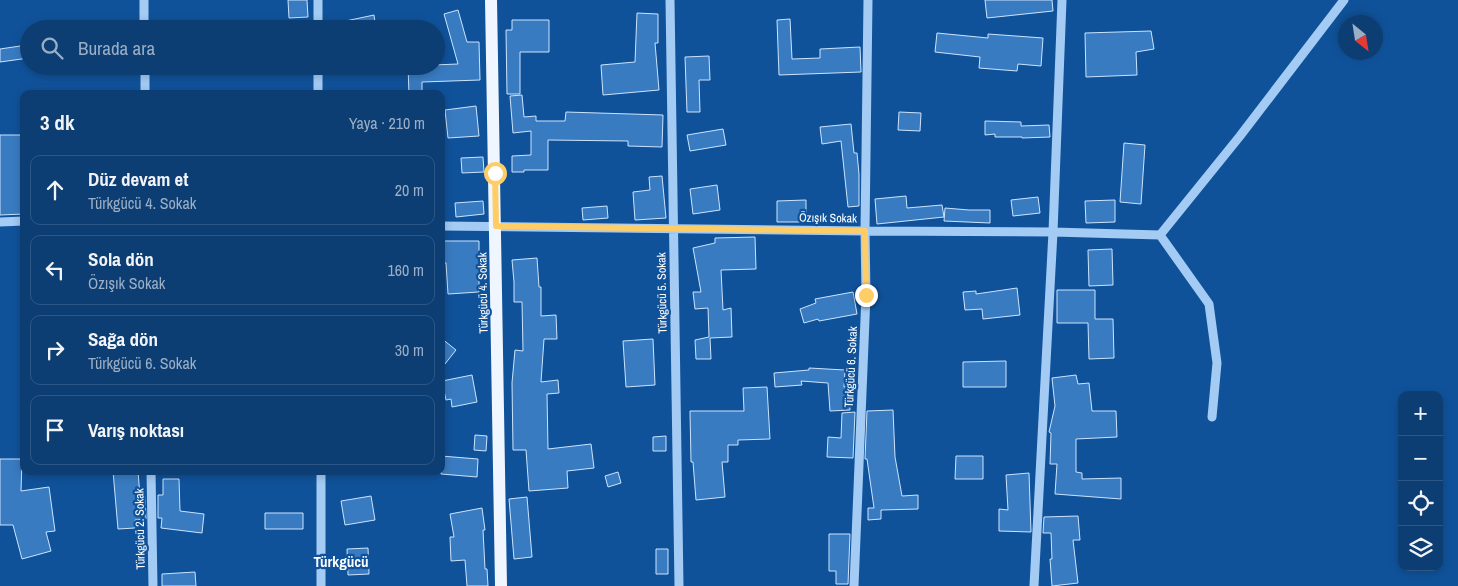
<!DOCTYPE html>
<html lang="tr">
<meta charset="utf-8">
<style>
:root{--surface:#0c3e74;--page:#1a497c;--text:#f1f3f6;--muted:#9aaec5;--line:#2c5786}
body{margin:0;font-family:"Archivo Narrow",sans-serif;background:var(--page);color:var(--text)}
.controls{position:absolute;right:15px;bottom:15px;display:grid;overflow:hidden;border-radius:10px;box-shadow:0 2px 8px #0003}
.controls button{width:45px;height:45px;display:grid;place-items:center;padding:0;border:0;border-bottom:1px solid var(--line);background:var(--surface);color:var(--text);font:25px sans-serif}
.compass{position:absolute;left:1338px;top:15px;width:45px;height:45px;border-radius:50%;background:var(--surface);box-shadow:0 2px 8px #0003;rotate:150deg}
.stop{position:absolute;width:15px;height:15px;margin:-11px;border:4px solid #ffcd66;border-radius:50%;background:#fff}
.stop.end{background:#ffcd66;border-color:#fff;box-shadow:0 1px 5px #0008}
.list{margin:0;padding:0;list-style:none}
h2{display:flex;justify-content:space-between;align-items:center;height:65px;margin:0;padding:0 20px;font-size:21px}
h2 small{font-size:16px;font-weight:400;color:var(--muted)}
.list li{display:grid;grid-template-columns:32px 1fr auto;gap:15px;align-items:center;box-sizing:border-box;height:70px;margin:0 10px 10px;padding:0 10px;border:1px solid var(--line);border-radius:10px}
.list b{display:block;font-size:19px;white-space:nowrap}
.list p{margin:0;font-size:16px;white-space:nowrap;color:var(--muted)}
.list em{font-size:16px;font-style:normal;color:var(--muted)}
.icon{flex:none;width:28px;height:28px;fill:none;stroke:currentColor;stroke-width:2;stroke-linecap:round;stroke-linejoin:round}
.map{position:relative;flex:none;width:1458px;height:586px;overflow:hidden}
.search{position:absolute;background:var(--surface);box-shadow:0 2px 8px #0003;left:20px;top:20px;width:425px;height:55px;display:flex;align-items:center;gap:12px;box-sizing:border-box;padding:0 18px;border-radius:28px;color:var(--muted);font-size:19px}
.panel{position:absolute;background:var(--surface);box-shadow:0 2px 8px #0003;left:20px;top:90px;width:425px;height:385px;border-radius:10px}
.map>svg:first-child{display:block}
.building{fill:#397bc1;stroke:#cbe4fe}
.lines{fill:none;stroke-linecap:round;stroke-linejoin:round}
.minor{stroke:#a3cbf4;stroke-width:9}
.major{stroke:#f0f6ff;stroke-width:12}
.route{stroke:#ffcd66;stroke-width:6}
.labels{text-anchor:middle;stroke-width:4.5;stroke-linejoin:round;paint-order:stroke}
.street-label{font-size:12px;fill:#fff;stroke:#10529a}
.quarter-label{font-size:15px;font-weight:bold;fill:#fff;stroke:#10529a}
</style>
<div class="map">
<svg width="1458" height="586" viewBox="0 0 1458 586">
<rect width="100%" height="100%" fill="#10529a"/>
<path class="building" d="M288,0h19l1,17 -19,1z
M985,0h67l1,11 -66,7z
M458,10l9,32h12l1,38 -58,2v12h-13l-1,-28 50,-2 -14,-50z
M637,13l21,1v29h-3l4,47 -56,5 -2,-30 34,-3z
M374,15l2,14h-40v-6z
M790,19l2,40 28,-1v-9l40,-2 1,25 -82,3 -2,-55z
M512,20h37v32h-29v42h-13l-1,-64h6z
M1151,31l3,18 -18,3 1,23 -51,2 -1,-44z
M937,33l51,5v-4l55,4 -2,28 -23,-2 -1,7 -38,-3 1,-11 -45,-5z
M27,45l2,13 -29,4v-13z
M709,56l1,24h-11l1,32h-13l-2,-55z
M522,95l2,22 12,-1v5h29l1,-9 97,3 -1,32 -34,-1v-5l-80,-1v30h-24v2h-12v-16l19,-1v-24l-18,2 -3,-37z
M476,106l3,30 -31,2 -3,-28z
M899,112l22,1 -1,18 -22,-1z
M985,121l36,1v4l28,-1 1,12 -28,1v-1h-27v-3l-10,1z
M851,124l3,29h3l2,21v32l-11,1 -7,-66 -19,3 -2,-17z
M723,129l3,16 -36,6 -3,-16z
M0,135h24v79l-24,1z
M1124,143l21,2 -4,59 -21,-2z
M483,157l1,15 -22,1 -1,-15z
M662,176l4,42 -31,2 -2,-28 17,-2 -1,-13z
M717,185l3,25 -27,4 -3,-25z
M906,196l1,12 35,-3 2,12 -67,7 -2,-25z
M1038,197l2,16 -27,3 -2,-16z
M806,200v22h-29v-21z
M1115,200v22l-29,1 -1,-22z
M483,201l1,13 -28,3 -1,-14z
M607,206l1,12 -25,2 -1,-12z
M945,208l24,2h21v13l-46,-2z
M755,237l1,32 -35,1 2,40 8,-2 1,29 -22,1 1,21h-15l-1,-19 14,-3 -1,-29 -13,1 -2,-17h8l-8,-44 22,-5v-5z
M441,241h38v51l-31,2 -2,-31h-5z
M1112,249l1,36 -24,1 -1,-36z
M537,258l2,29h2v29l15,-1 1,24h-13l-3,43 17,-2 1,13 -12,1 1,55 43,-5 3,24 -27,3 1,17 -39,3 -3,-41h-13l-1,-67 3,-33 8,1 -1,-49h-8v-20l-2,-22z
M1017,288l3,27 -37,4 -1,-10 -17,1 -2,-18 13,-1v3z
M1057,290h38v29h18l1,39 -25,1 -1,-36h-31z
M853,292l4,22 -38,7 -1,-2 -14,4 -4,-14 16,-6 -1,-4z
M441,338l15,12 -15,19z
M653,339l2,46 -29,2 -3,-46z
M1006,361v26h-43v-25z
M809,368l36,2 -1,17 5,-1 1,24 -20,1 -2,-28 -27,-2 1,4 -27,2 -1,-14 35,-3z
M472,375l5,27 -25,5 -1,-8 -5,1 -4,-19z
M1076,375l2,9 11,-1 3,28h24l1,26 -41,2v33l6,1v6l39,-1v21l-66,-5 2,-30h-7l1,-31 -2,-1 6,-26 -3,-28z
M767,387l3,52 -32,1v5h-10v17h-6l3,35 -29,3 -3,-38h-2l-1,-51h54l-1,-23z
M893,410l2,47 7,39 16,-1v14l-37,1v9l-13,1v-12h6l-7,-49h-2l2,-48z
M855,412l-2,46 -26,-1 1,-20 13,1 1,-25z
M475,435l12,1 -1,15 -12,-1z
M666,436v15h-13v-14z
M441,456l37,3 -1,18 -36,-3z
M956,456h27v23h-28z
M0,459h22l-1,32 28,-4 6,44 -9,1 5,19 -29,8 -9,-34h-13z
M113,471h25l2,26 5,-1 1,23 -11,1v8l-17,1z
M618,472l3,11 -13,4 -3,-11z
M1029,473l2,59 -32,-1v-22l9,1 -2,-35z
M163,479h16l1,32 24,3 -2,19 -41,-5 1,-10h-4v-23h5z
M371,496l4,24 -30,5 -4,-24z
M527,497l5,60 -18,2 -5,-60z
M482,508l3,22h-2l2,39h2l1,17h-21l-2,-26 -14,1 -1,-24h4l-4,-23z
M265,513h38v16h-38z
M1078,516l2,24h-7l5,43 -26,3 -2,-27h2l-1,-26h-8l1,-16z
M829,534h21l-2,50h-12v-13h-7z
M368,548l1,26 -21,1 -1,-26z
M656,549h12v25h-12z
M195,572l1,14h-34v-12z"/>
<g class="lines">
<path class="minor" d="M144,0v29
M318,0v29
M670,0l9,586
M145,66v28
M318,66v28
M0,222l24,-1
M441,226l424,5 188,1 107,3
M1160,235l80,-99 104,-136
M1160,235l49,69 8,59 -5,54
M151,471l2,115
M321,471v115
M854,586l12,-291 -1,-64 3,-231
M1034,586l19,-354 9,-232"/>
<path class="major" d="M491,0l10,586"/>
</g>
<g class="lines">
<path class="route" d="M495,173l1,53 369,5 1,64"/>
</g>
<g class="labels">
<g class="street-label">
<text transform="translate(828 218) rotate(1)" y="4">Özışık Sokak</text>
<text transform="translate(483 293) rotate(-91)" y="4">Türkgücü 4. Sokak</text>
<text transform="translate(662 293) rotate(-91)" y="4">Türkgücü 5. Sokak</text>
<text transform="translate(851 367) rotate(-87)" y="4">Türkgücü 6. Sokak</text>
<text transform="translate(140 529) rotate(-91)" y="4">Türkgücü 2. Sokak</text>
</g>
<g class="quarter-label">
<text x="341" y="567">Türkgücü</text>
</g>
</g>
</svg>
<div class="controls">
<button>+</button>
<button>−</button>
<button><svg class="icon" aria-label="locate" viewBox="0 0 24 24"><circle cx="12" cy="12" r="6"/><path d="M12 2v4M12 18v4M2 12h4M18 12h4"/></svg></button>
<button><svg class="icon" aria-label="layers" viewBox="0 0 24 24"><path d="M12 4l9 5-9 5-9-5zM3 14l9 5 9-5"/></svg></button>
</div>
<svg class="compass" viewBox="-18 -18 36 36"><path d="M0-13l5 13h-10z" fill="#e53935"/><path d="M0 13l5-13h-10z" fill="#9aaec5"/></svg>
<div class="stop" style="left:495px;top:173px"></div>
<div class="stop end" style="left:866px;top:295px"></div>
<div class="search"><svg class="icon" aria-label="search" viewBox="0 0 24 24"><circle cx="10" cy="10" r="6"/><path d="M15 15l6 6"/></svg>Burada ara</div>
<section class="panel">
<h2>3 dk<small>Yaya · 210 m</small></h2>
<ul class="list">
<li><svg class="icon" aria-label="ahead" viewBox="0 0 24 24"><path d="M12 20V5M6 11l6-6 6 6"/></svg><div><b>Düz devam et</b><p>Türkgücü 4. Sokak</p></div><em>20 m</em></li>
<li><svg class="icon" aria-label="left" viewBox="0 0 24 24"><path d="M17 20v-9H6M10 6l-5 5 5 5"/></svg><div><b>Sola dön</b><p>Özışık Sokak</p></div><em>160 m</em></li>
<li><svg class="icon" aria-label="right" viewBox="0 0 24 24"><path d="M7 20v-9h11M14 6l5 5-5 5"/></svg><div><b>Sağa dön</b><p>Türkgücü 6. Sokak</p></div><em>30 m</em></li>
<li><svg class="icon" aria-label="arrive" viewBox="0 0 24 24"><path d="M6 21V4h12l-3 4 3 4H6"/></svg><div><b>Varış noktası</b></div></li>
</ul>
</section>
</div>
